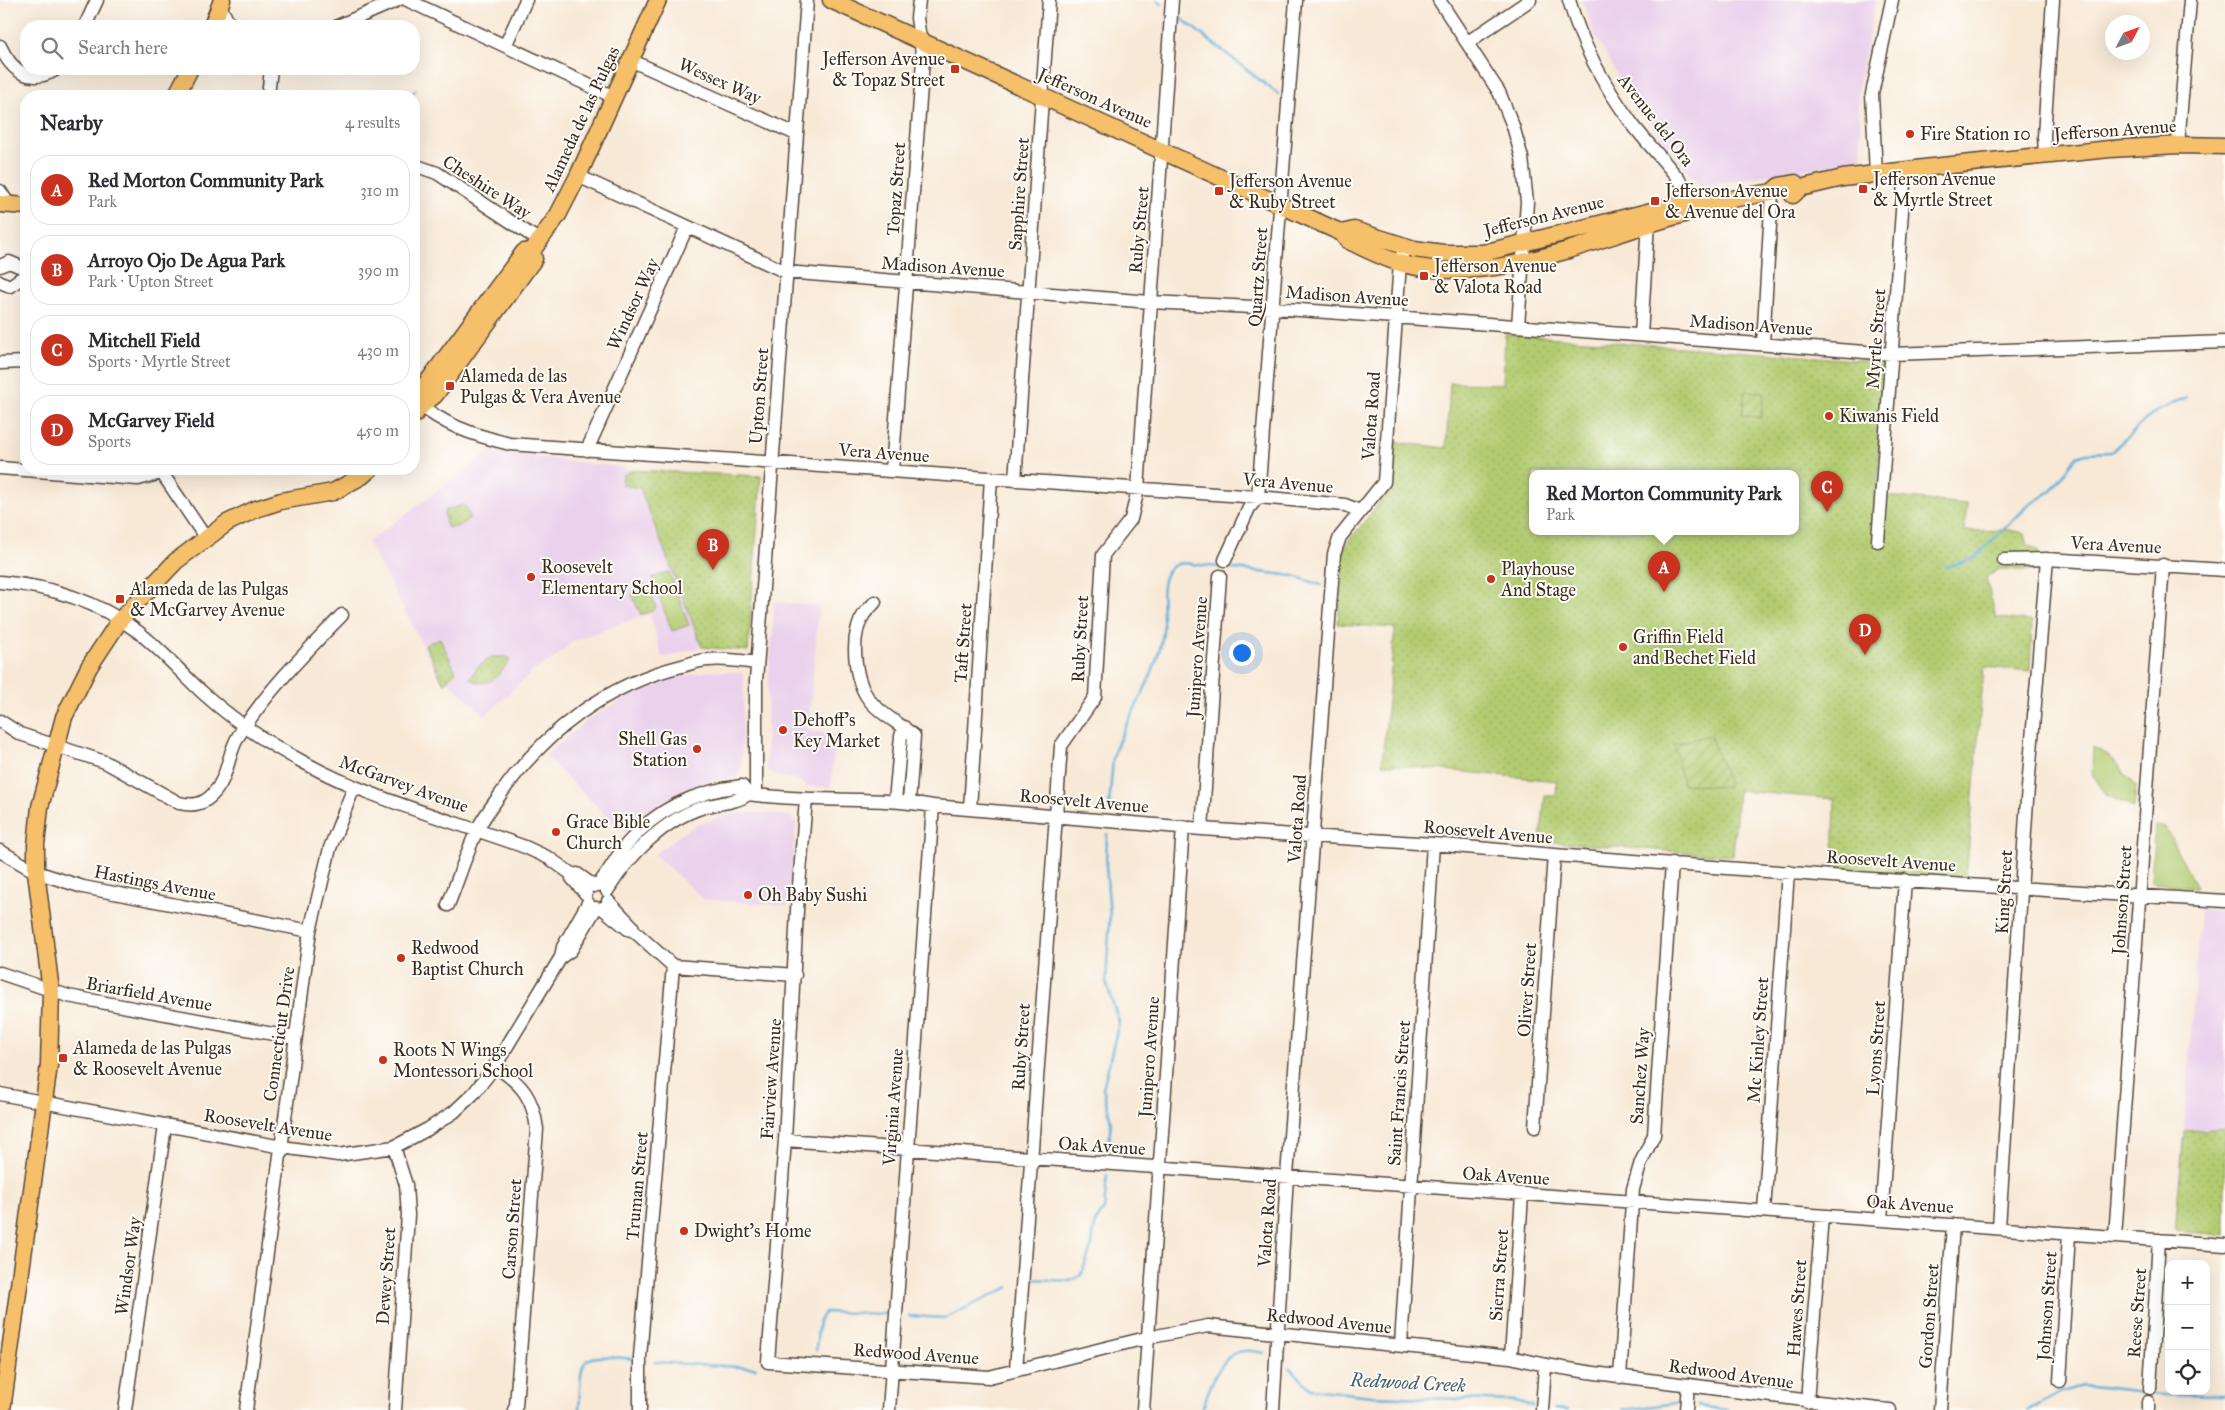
<!DOCTYPE html>
<meta charset="utf-8">
<style>
:root{--surface:#fff;--page:#f2f2f3;--text:#2b2b33;--muted:#7c7c81;--line:#e1e1e2;--accent:#c8321e}
body{margin:0;font-family:"IM FELL Great Primer",serif;background:var(--page);color:var(--text)}
.controls{position:absolute;right:15px;bottom:15px;display:grid;overflow:hidden;border-radius:10px;box-shadow:0 5px 20px #0002}
.controls button{width:45px;height:45px;display:grid;place-items:center;padding:0;border:0;border-bottom:1px solid var(--line);background:var(--surface);color:var(--text);font:25px sans-serif}
.compass{position:absolute;left:2105px;top:15px;width:45px;height:45px;border-radius:50%;background:var(--surface);box-shadow:0 5px 20px #0002;rotate:49deg}
.you{position:absolute;left:1241px;top:652px;width:18px;height:18px;margin:-12px;border:4px solid #fff;border-radius:50%;background:#1a73e8;box-shadow:0 0 0 8px #1a73e833}
.badge{display:grid;place-items:center;width:32px;height:32px;border-radius:50%;background:var(--accent);color:#fff;font-size:16px;font-weight:700}
.pin{position:absolute;translate:-50% -41px;filter:drop-shadow(0 1px 2px #0008)}
.pin::after{content:'';position:absolute;top:26px;width:18px;height:15px;background:inherit;clip-path:polygon(0 0,100% 0,50% 100%)}
.popup{position:absolute;left:1529px;top:470px;width:270px;height:65px;box-sizing:border-box;display:grid;place-content:center;border-radius:10px;background:var(--surface);filter:drop-shadow(0 1px 4px #0005);font-size:16px;white-space:nowrap;color:var(--muted)}
.popup b{font-size:19px;color:var(--text)}
.popup::after{content:'';position:absolute;left:50%;top:100%;margin-left:-10px;border:10px solid transparent;border-top-color:var(--surface)}
.list{margin:0;padding:0;list-style:none}
h2{display:flex;justify-content:space-between;align-items:center;height:65px;margin:0;padding:0 20px;font-size:21px}
h2 small{font-size:16px;font-weight:400;color:var(--muted)}
.list li{display:grid;grid-template-columns:32px 1fr auto;gap:15px;align-items:center;box-sizing:border-box;height:70px;margin:0 10px 10px;padding:0 10px;border:1px solid var(--line);border-radius:20px}
.list b{display:block;font-size:19px;white-space:nowrap}
.list p{margin:0;font-size:16px;white-space:nowrap;color:var(--muted)}
.list em{font-size:16px;font-style:normal;color:var(--muted)}
.icon{flex:none;width:28px;height:28px;fill:none;stroke:currentColor;stroke-width:2;stroke-linecap:round;stroke-linejoin:round}
.map{position:relative;flex:none;width:2225px;height:1410px;overflow:hidden}
.search{position:absolute;background:var(--surface);box-shadow:0 5px 20px #0002;left:20px;top:20px;width:400px;height:55px;display:flex;align-items:center;gap:12px;box-sizing:border-box;padding:0 18px;border-radius:20px;color:var(--muted);font-size:19px}
.panel{position:absolute;background:var(--surface);box-shadow:0 5px 20px #0002;left:20px;top:90px;width:400px;height:385px;border-radius:20px}
.map>svg:first-child{display:block}
.built{fill:#ead1ec}
.grass{fill:#b2cc71;stroke:#767b48}
.park{fill:url(#park-dots);stroke:#767b48;fill-rule:evenodd}
.garden{fill:url(#garden-furrows);stroke:#767b48}
.lines{fill:none;stroke-linecap:round;stroke-linejoin:round}
.stream{stroke:#5eaed8;stroke-width:2.5}
.minor-casing{stroke:#57473a;stroke-width:15}
.major-casing{stroke:#57473a;stroke-width:19}
.minor{stroke:#fff;stroke-width:12}
.major{stroke:#f6c06b;stroke-width:16}
.poi-dot{fill:#c8321e;stroke:#fdfcf7;stroke-width:2}
.labels{text-anchor:middle;stroke-width:4;stroke-linejoin:round;paint-order:stroke}
.poi-label{font-size:18px;fill:#3b2a1e;stroke:#fdfcf7;text-anchor:start}
.street-label{font-size:18px;fill:#3b2a1e;stroke:#fdfcf7}
.water-label{font-size:19px;font-style:italic;fill:#495f68;stroke:#fdfcf7}
</style>
<div class="map">
<svg width="2225" height="1410" viewBox="0 0 2225 1410">
<defs>
<pattern id="park-dots" width="8" height="8" patternUnits="userSpaceOnUse" patternTransform="scale(1.25)"><rect width="8" height="8" fill="#b2cc71"/><path d="M2 2h.1M6 6h.1" fill="none" stroke="#9aaf61" stroke-width="1.8" stroke-linecap="round"/></pattern>
<pattern id="garden-furrows" width="10" height="10" patternUnits="userSpaceOnUse" patternTransform="scale(1.25)"><rect width="10" height="10" fill="#b2cc71"/><path d="M-1 1l2-2M0 10L10 0M9 11l2-2" fill="none" stroke="#9aaf61"/></pattern>
</defs>
<rect width="100%" height="100%" fill="#fdfcf7"/>
<filter id="ink" filterUnits="userSpaceOnUse"><feTurbulence type="fractalNoise" baseFrequency=".02" numOctaves="2"/><feDisplacementMap in="SourceGraphic" scale="10" xChannelSelector="R" yChannelSelector="G"/><feConvolveMatrix kernelMatrix="1 2 1 2 8 2 1 2 1" color-interpolation-filters="sRGB"/></filter>
<filter id="wash" filterUnits="userSpaceOnUse"><feTurbulence type="fractalNoise" baseFrequency=".0096" numOctaves="4" result="noise"/><feDisplacementMap in="SourceGraphic" scale="20" xChannelSelector="R" yChannelSelector="G"/><feGaussianBlur stdDeviation="1.12" result="paint"/><feColorMatrix in="noise" values="0 0 0 0 0 0 0 0 0 0 0 0 0 0 0 0 0 1.4 0 .05"/><feComposite in="paint" operator="in"/></filter>
<g filter="url(#wash)">
<rect width="100%" height="100%" fill="#f8e9d7"/>
<path class="built" d="M1582,0h294l-18,90 4,70 -163,26 -71,-91 -35,-64z
M491,451l142,18 -10,6 17,13 62,159 -40,11 -12,-45 -76,28 -20,17 -22,14 -47,44 -36,-34 -5,3 -76,-143z
M775,602l44,4 -11,125 27,3 -4,54 -26,-2 -7,-6 -23,-5 -9,-6 2,-83z
M711,671l30,2 3,3 -3,92 -4,9 -43,9 -15,7 -35,20 -17,17 -8,-2 -74,-72 46,-39 39,-21 47,-19z
M739,813h26l25,3 6,7 -8,83 -85,-7 -49,-45 35,-25 27,-11z
M2200,909l25,2v216l-41,3z"/>
<path class="grass" d="M669,572l20,53 -17,6 -20,-53z
M2093,747l18,10 25,30 -2,20 -27,-11 -15,-23z
M2155,826l10,1 31,60 -43,-4 -2,-3z"/>
<path class="park" d="M1505,334l378,28 -6,133 90,9 -3,27 45,-1 16,3 3,12 10,5v21l-38,-2 -14,8 10,41 36,3 -2,50 -46,-4 -18,212 -133,-12 2,-68 -97,-8 -5,65 -193,-15 5,-46h11l1,-14 -175,-17 13,-136 -57,-4 5,-76 35,-43 14,-27 3,-36 51,6 4,-65 53,1zM1533,473h262v58h-262z
M633,470l128,6 -13,175 -46,-4 -62,-159 -18,-3 1,-10z
M462,505l4,2 4,11c-7,5 -14,12 -23,9l-3,-14 1,-2z
M646,585l4,3 6,19 -4,4 -11,4 -9,-20 6,-8z
M440,638l16,34 -12,12 -19,-39z
M491,657h16l3,3c-12,16 -20,29 -40,19l7,-11z
M2225,1128v107l-50,-4 9,-100z"/>
<path class="garden" d="M1745,391l19,1 -3,26 -19,-3z
M1710,735l19,49 -1,3 -45,-3 -9,-40z"/>
<g class="lines">
<path class="stream" d="M1157,0l5,4
M1182,19l96,75
M408,96l8,-6
M1945,567l28,-8 56,-54 22,-14 26,-35 9,-3 25,-1 41,-38 34,-17
M1109,807l4,-49 3,-11c16,-37 42,-74 47,-115 2,-20 -10,-67 20,-69l111,13 27,9
M1107,834l-1,32 4,49 -4,67 13,40 -16,66 8,34 -3,30
M1033,1279l38,2 10,-6 11,-30 3,-22 9,-14 3,-34
M909,1316l37,2 63,-31
M816,1350l3,-30 6,-8 61,2
M655,1362l101,6
M1289,1367l22,22 60,7 144,5 18,5
M1697,1406l31,4
M1554,1409l14,1
M579,1410c3,-55 -3,-57 55,-51
M1202,1410c6,-19 18,-58 42,-59 7,-1 14,1 20,2
M1622,1410l54,-7
M2028,1410l34,-18 21,-6 80,9 62,1"/>
</g>
</g>
<g filter="url(#ink)">
<g class="lines">
<g class="minor-casing">
<path id="minor" d="M407,0l207,97
M1439,0l60,92 14,34 9,32 5,44 -9,124
M1569,0c13,46 35,86 64,125 21,27 46,50 64,80
M220,6l10,20
M85,26l12,-26
M338,26l60,-26
M1468,42l62,-42
M0,46c12,26 30,39 57,23
M505,46l21,-46
M630,60l166,74
M268,96l3,-27
M2178,145l12,-145
M2045,155l-1,-19 9,-136
M414,165l23,8 103,68
M1876,174l-4,-80 20,-94
M578,176l208,96 364,30 123,6 619,46 333,-12
M0,191l8,12
M0,266l9,-4 17,7
M0,282l10,4 16,-11
M1641,335l7,-112
M1763,343l9,-151
M0,363l26,-1
M414,400c29,25 59,35 96,44l748,53 87,8 15,6
M587,450l100,-223
M0,468l138,11 24,-6
M162,469v4l43,64
M892,471l31,-411 -6,-42 2,-18
M1015,480l34,-480
M1878,541l27,-371
M1225,560l24,-52 9,-11 38,-497
M2004,560l43,-1 178,11
M0,582c49,4 97,19 137,49 24,18 44,42 66,62 30,27 64,50 100,69 69,38 148,58 222,85l24,11 24,17
M875,602c-3,4 -8,8 -11,12 -15,23 -10,68 7,88 12,14 30,22 43,34l-5,66
M0,721l20,13 85,28 74,41c14,3 24,2 34,-9 16,-17 14,-40 26,-59 29,-45 66,-82 103,-120
M748,794c61,9 123,2 185,12l269,23 231,15 121,11 317,24 354,22
M756,795v-114l51,-681
M806,799l-9,111 -12,230 -17,222 221,15 157,-39 62,-12 303,31c58,15 118,20 178,28 67,9 133,18 201,25
M895,801l6,-65 3,-9
M970,809l21,-331
M1202,829l18,-253
M0,851l36,21 47,15 227,44
M598,885c11,-13 18,-28 29,-41 29,-35 70,-53 115,-58l6,8c-11,9 -30,9 -44,13 -40,12 -75,48 -97,84
M586,894l-14,-16 1,-3 4,-1 17,12
M588,903l-25,44 -2,10 10,-7 25,-42
M448,905c10,-25 18,-51 29,-75 6,-12 15,-24 23,-35 44,-63 107,-111 182,-129 8,-2 17,-6 26,-6 16,-2 33,1 49,3
M602,908l26,21 6,2 -2,-5 -24,-25
M634,931l39,35 122,9
M0,973l68,23 227,42
M495,1066c27,18 38,31 42,63l-21,277 -2,4
M0,1094l282,53 56,8 56,-8 34,-18 26,-17 20,-19 21,-27 66,-109
M1535,1127l19,-272
M785,1140l1440,105
M394,1147l12,38 2,30 -13,195
M1764,1211l24,-339
M1881,1220l24,-340
M1999,1227l28,-427 20,-241
M2115,1237l48,-672
M1401,1345l32,-501
M1511,1357l11,-162
M1016,1370l45,-624 34,-49 8,-142 28,-36 7,-30 34,-489
M1620,1377l13,-188 8,-27 13,-27 18,-272
M2060,1381l9,-147
M2150,1388l9,-148
M1807,1402l15,-186
M125,1410l40,-284
M246,1410l64,-479 20,-83 24,-61
M640,1410v-53l33,-391
M889,1410l44,-604
M1143,1410l40,-583
M1273,1410l14,-234 47,-622 6,-17 44,-55 16,-219 4,-16
M1542,1410l3,-44
M1686,1410l2,-25
M1940,1410l13,-185
M2148,1410v-8"/>
</g>
<g class="major-casing">
<path id="major" d="M831,0l511,233 5,7c19,9 39,20 60,25 95,21 187,-28 277,-51l13,-9
M212,26l10,-26
M176,96l14,-27
M1793,195l7,-7 43,-10 89,-11 178,-18 68,-4 47,1
M0,204l26,2
M1342,233l12,-3 60,19 29,4h40l201,-50 13,2 75,-13 7,-6 16,-3 5,5
M421,406l5,-22 98,-132 8,-1 26,-36 20,-39 80,-176
M414,415l7,-9 14,-11 99,-136 -2,-8
M2,1410l47,-345 2,-74 -15,-119v-27l4,-38 24,-90 25,-50 31,-47 56,-59 51,-38 29,-14 25,-8 52,-9 29,-16 8,-7"/>
</g>
<use href="#minor" class="minor"/>
<use href="#major" class="major"/>
</g>
</g>
<g class="poi-dot">
<rect x="950" y="64" width="10" height="10" rx="2.5"/>
<circle cx="1910" cy="134" r="5"/>
<rect x="1858" y="184" width="10" height="10" rx="2.5"/>
<rect x="1214" y="186" width="10" height="10" rx="2.5"/>
<rect x="1650" y="196" width="10" height="10" rx="2.5"/>
<rect x="1419" y="271" width="10" height="10" rx="2.5"/>
<rect x="445" y="381" width="10" height="10" rx="2.5"/>
<circle cx="1829" cy="416" r="5"/>
<circle cx="531" cy="577" r="5"/>
<circle cx="1491" cy="579" r="5"/>
<rect x="115" y="594" width="10" height="10" rx="2.5"/>
<circle cx="1623" cy="647" r="5"/>
<circle cx="783" cy="730" r="5"/>
<circle cx="697" cy="749" r="5"/>
<circle cx="556" cy="832" r="5"/>
<circle cx="748" cy="895" r="5"/>
<circle cx="401" cy="958" r="5"/>
<rect x="58" y="1053" width="10" height="10" rx="2.5"/>
<circle cx="383" cy="1060" r="5"/>
<circle cx="684" cy="1231" r="5"/>
</g>
<g class="labels">
<g class="poi-label">
<text x="945" y="65" text-anchor="end">Jefferson Avenue<tspan x="945" dy="21">&amp; Topaz Street</tspan></text>
<text x="1920" y="140">Fire Station 10</text>
<text x="1873" y="185">Jefferson Avenue<tspan x="1873" dy="21">&amp; Myrtle Street</tspan></text>
<text x="1229" y="187">Jefferson Avenue<tspan x="1229" dy="21">&amp; Ruby Street</tspan></text>
<text x="1665" y="197">Jefferson Avenue<tspan x="1665" dy="21">&amp; Avenue del Ora</tspan></text>
<text x="1434" y="272">Jefferson Avenue<tspan x="1434" dy="21">&amp; Valota Road</tspan></text>
<text x="460" y="382">Alameda de las<tspan x="460" dy="21">Pulgas &amp; Vera Avenue</tspan></text>
<text x="1839" y="422">Kiwanis Field</text>
<text x="541" y="573">Roosevelt<tspan x="541" dy="21">Elementary School</tspan></text>
<text x="1501" y="575">Playhouse<tspan x="1501" dy="21">And Stage</tspan></text>
<text x="130" y="595">Alameda de las Pulgas<tspan x="130" dy="21">&amp; McGarvey Avenue</tspan></text>
<text x="1633" y="643">Griffin Field<tspan x="1633" dy="21">and Bechet Field</tspan></text>
<text x="793" y="726">Dehoff's<tspan x="793" dy="21">Key Market</tspan></text>
<text x="687" y="745" text-anchor="end">Shell Gas<tspan x="687" dy="21">Station</tspan></text>
<text x="566" y="828">Grace Bible<tspan x="566" dy="21">Church</tspan></text>
<text x="758" y="901">Oh Baby Sushi</text>
<text x="411" y="954">Redwood<tspan x="411" dy="21">Baptist Church</tspan></text>
<text x="73" y="1054">Alameda de las Pulgas<tspan x="73" dy="21">&amp; Roosevelt Avenue</tspan></text>
<text x="393" y="1056">Roots N Wings<tspan x="393" dy="21">Montessori School</tspan></text>
<text x="694" y="1237">Dwight's Home</text>
</g>
<g class="street-label">
<text transform="translate(720 81) rotate(24)" y="6">Wessex Way</text>
<text transform="translate(1095 98) rotate(24)" y="6">Jefferson Avenue</text>
<text transform="translate(581 119) rotate(-65)" y="6">Alameda de las Pulgas</text>
<text transform="translate(1656 120) rotate(52)" y="6">Avenue del Ora</text>
<text transform="translate(2115 130) rotate(-4)" y="6">Jefferson Avenue</text>
<text transform="translate(487 187) rotate(33)" y="6">Cheshire Way</text>
<text transform="translate(896 189) rotate(-86)" y="6">Topaz Street</text>
<text transform="translate(1019 194) rotate(-86)" y="6">Sapphire Street</text>
<text transform="translate(1544 216) rotate(-14)" y="6">Jefferson Avenue</text>
<text transform="translate(1139 230) rotate(-85)" y="6">Ruby Street</text>
<text transform="translate(943 267) rotate(4)" y="6">Madison Avenue</text>
<text transform="translate(1258 277) rotate(-86)" y="6">Quartz Street</text>
<text transform="translate(1347 296) rotate(4)" y="6">Madison Avenue</text>
<text transform="translate(633 304) rotate(-65)" y="6">Windsor Way</text>
<text transform="translate(1751 325) rotate(4)" y="6">Madison Avenue</text>
<text transform="translate(1876 339) rotate(-86)" y="6">Myrtle Street</text>
<text transform="translate(759 396) rotate(-86)" y="6">Upton Street</text>
<text transform="translate(1371 416) rotate(-86)" y="6">Valota Road</text>
<text transform="translate(884 453) rotate(4)" y="6">Vera Avenue</text>
<text transform="translate(1288 483) rotate(5)" y="6">Vera Avenue</text>
<text transform="translate(2116 545) rotate(3)" y="6">Vera Avenue</text>
<text transform="translate(1080 639) rotate(-87)" y="6">Ruby Street</text>
<text transform="translate(963 643) rotate(-86)" y="6">Taft Street</text>
<text transform="translate(1197 657) rotate(-86)" y="6">Junipero Avenue</text>
<text transform="translate(404 784) rotate(20)" y="6">McGarvey Avenue</text>
<text transform="translate(1084 801) rotate(5)" y="6">Roosevelt Avenue</text>
<text transform="translate(1297 819) rotate(-86)" y="6">Valota Road</text>
<text transform="translate(1488 832) rotate(5)" y="6">Roosevelt Avenue</text>
<text transform="translate(1891 861) rotate(4)" y="6">Roosevelt Avenue</text>
<text transform="translate(155 883) rotate(11)" y="6">Hastings Avenue</text>
<text transform="translate(2004 892) rotate(-87)" y="6">King Street</text>
<text transform="translate(2122 900) rotate(-86)" y="6">Johnson Street</text>
<text transform="translate(1527 990) rotate(-86)" y="6">Oliver Street</text>
<text transform="translate(149 994) rotate(10)" y="6">Briarfield Avenue</text>
<text transform="translate(279 1034) rotate(-82)" y="6">Connecticut Drive</text>
<text transform="translate(1758 1040) rotate(-86)" y="6">Mc Kinley Street</text>
<text transform="translate(1021 1047) rotate(-86)" y="6">Ruby Street</text>
<text transform="translate(1876 1048) rotate(-86)" y="6">Lyons Street</text>
<text transform="translate(1149 1057) rotate(-86)" y="6">Junipero Avenue</text>
<text transform="translate(1640 1076) rotate(-86)" y="6">Sanchez Way</text>
<text transform="translate(771 1079) rotate(-86)" y="6">Fairview Avenue</text>
<text transform="translate(1399 1093) rotate(-86)" y="6">Saint Francis Street</text>
<text transform="translate(893 1107) rotate(-86)" y="6">Virginia Avenue</text>
<text transform="translate(268 1125) rotate(9)" y="6">Roosevelt Avenue</text>
<text transform="translate(1102 1146) rotate(4)" y="6">Oak Avenue</text>
<text transform="translate(1506 1176) rotate(4)" y="6">Oak Avenue</text>
<text transform="translate(637 1186) rotate(-85)" y="6">Truman Street</text>
<text transform="translate(1910 1204) rotate(4)" y="6">Oak Avenue</text>
<text transform="translate(1267 1223) rotate(-86)" y="6">Valota Road</text>
<text transform="translate(512 1229) rotate(-86)" y="6">Carson Street</text>
<text transform="translate(128 1266) rotate(-82)" y="6">Windsor Way</text>
<text transform="translate(1499 1275) rotate(-86)" y="6">Sierra Street</text>
<text transform="translate(386 1276) rotate(-86)" y="6">Dewey Street</text>
<text transform="translate(2047 1306) rotate(-86)" y="6">Johnson Street</text>
<text transform="translate(1797 1308) rotate(-86)" y="6">Hawes Street</text>
<text transform="translate(2137 1313) rotate(-86)" y="6">Reese Street</text>
<text transform="translate(1929 1316) rotate(-86)" y="6">Gordon Street</text>
<text transform="translate(1329 1321) rotate(6)" y="6">Redwood Avenue</text>
<text transform="translate(916 1354) rotate(4)" y="6">Redwood Avenue</text>
<text transform="translate(1731 1374) rotate(8)" y="6">Redwood Avenue</text>
</g>
<g class="water-label">
<text transform="translate(1408 1382) rotate(3)" y="7">Redwood Creek</text>
</g>
</g>
</svg>
<div class="controls">
<button>+</button>
<button>−</button>
<button><svg class="icon" aria-label="locate" viewBox="0 0 24 24"><circle cx="12" cy="12" r="6"/><path d="M12 2v4M12 18v4M2 12h4M18 12h4"/></svg></button>
</div>
<svg class="compass" viewBox="-18 -18 36 36"><path d="M0-13l5 13h-10z" fill="#e53935"/><path d="M0 13l5-13h-10z" fill="#7c7c81"/></svg>
<div class="you"></div>
<div class="pin badge" style="left:1664px;top:592px">A</div>
<div class="popup"><b>Red Morton Community Park</b>Park</div>
<div class="pin badge" style="left:713px;top:570px">B</div>
<div class="pin badge" style="left:1827px;top:512px">C</div>
<div class="pin badge" style="left:1865px;top:655px">D</div>
<div class="search"><svg class="icon" aria-label="search" viewBox="0 0 24 24"><circle cx="10" cy="10" r="6"/><path d="M15 15l6 6"/></svg>Search here</div>
<section class="panel">
<h2>Nearby<small>4 results</small></h2>
<ul class="list">
<li><span class="badge">A</span><div><b>Red Morton Community Park</b><p>Park</p></div><em>310 m</em></li>
<li><span class="badge">B</span><div><b>Arroyo Ojo De Agua Park</b><p>Park · Upton Street</p></div><em>390 m</em></li>
<li><span class="badge">C</span><div><b>Mitchell Field</b><p>Sports · Myrtle Street</p></div><em>430 m</em></li>
<li><span class="badge">D</span><div><b>McGarvey Field</b><p>Sports</p></div><em>450 m</em></li>
</ul>
</section>
</div>
